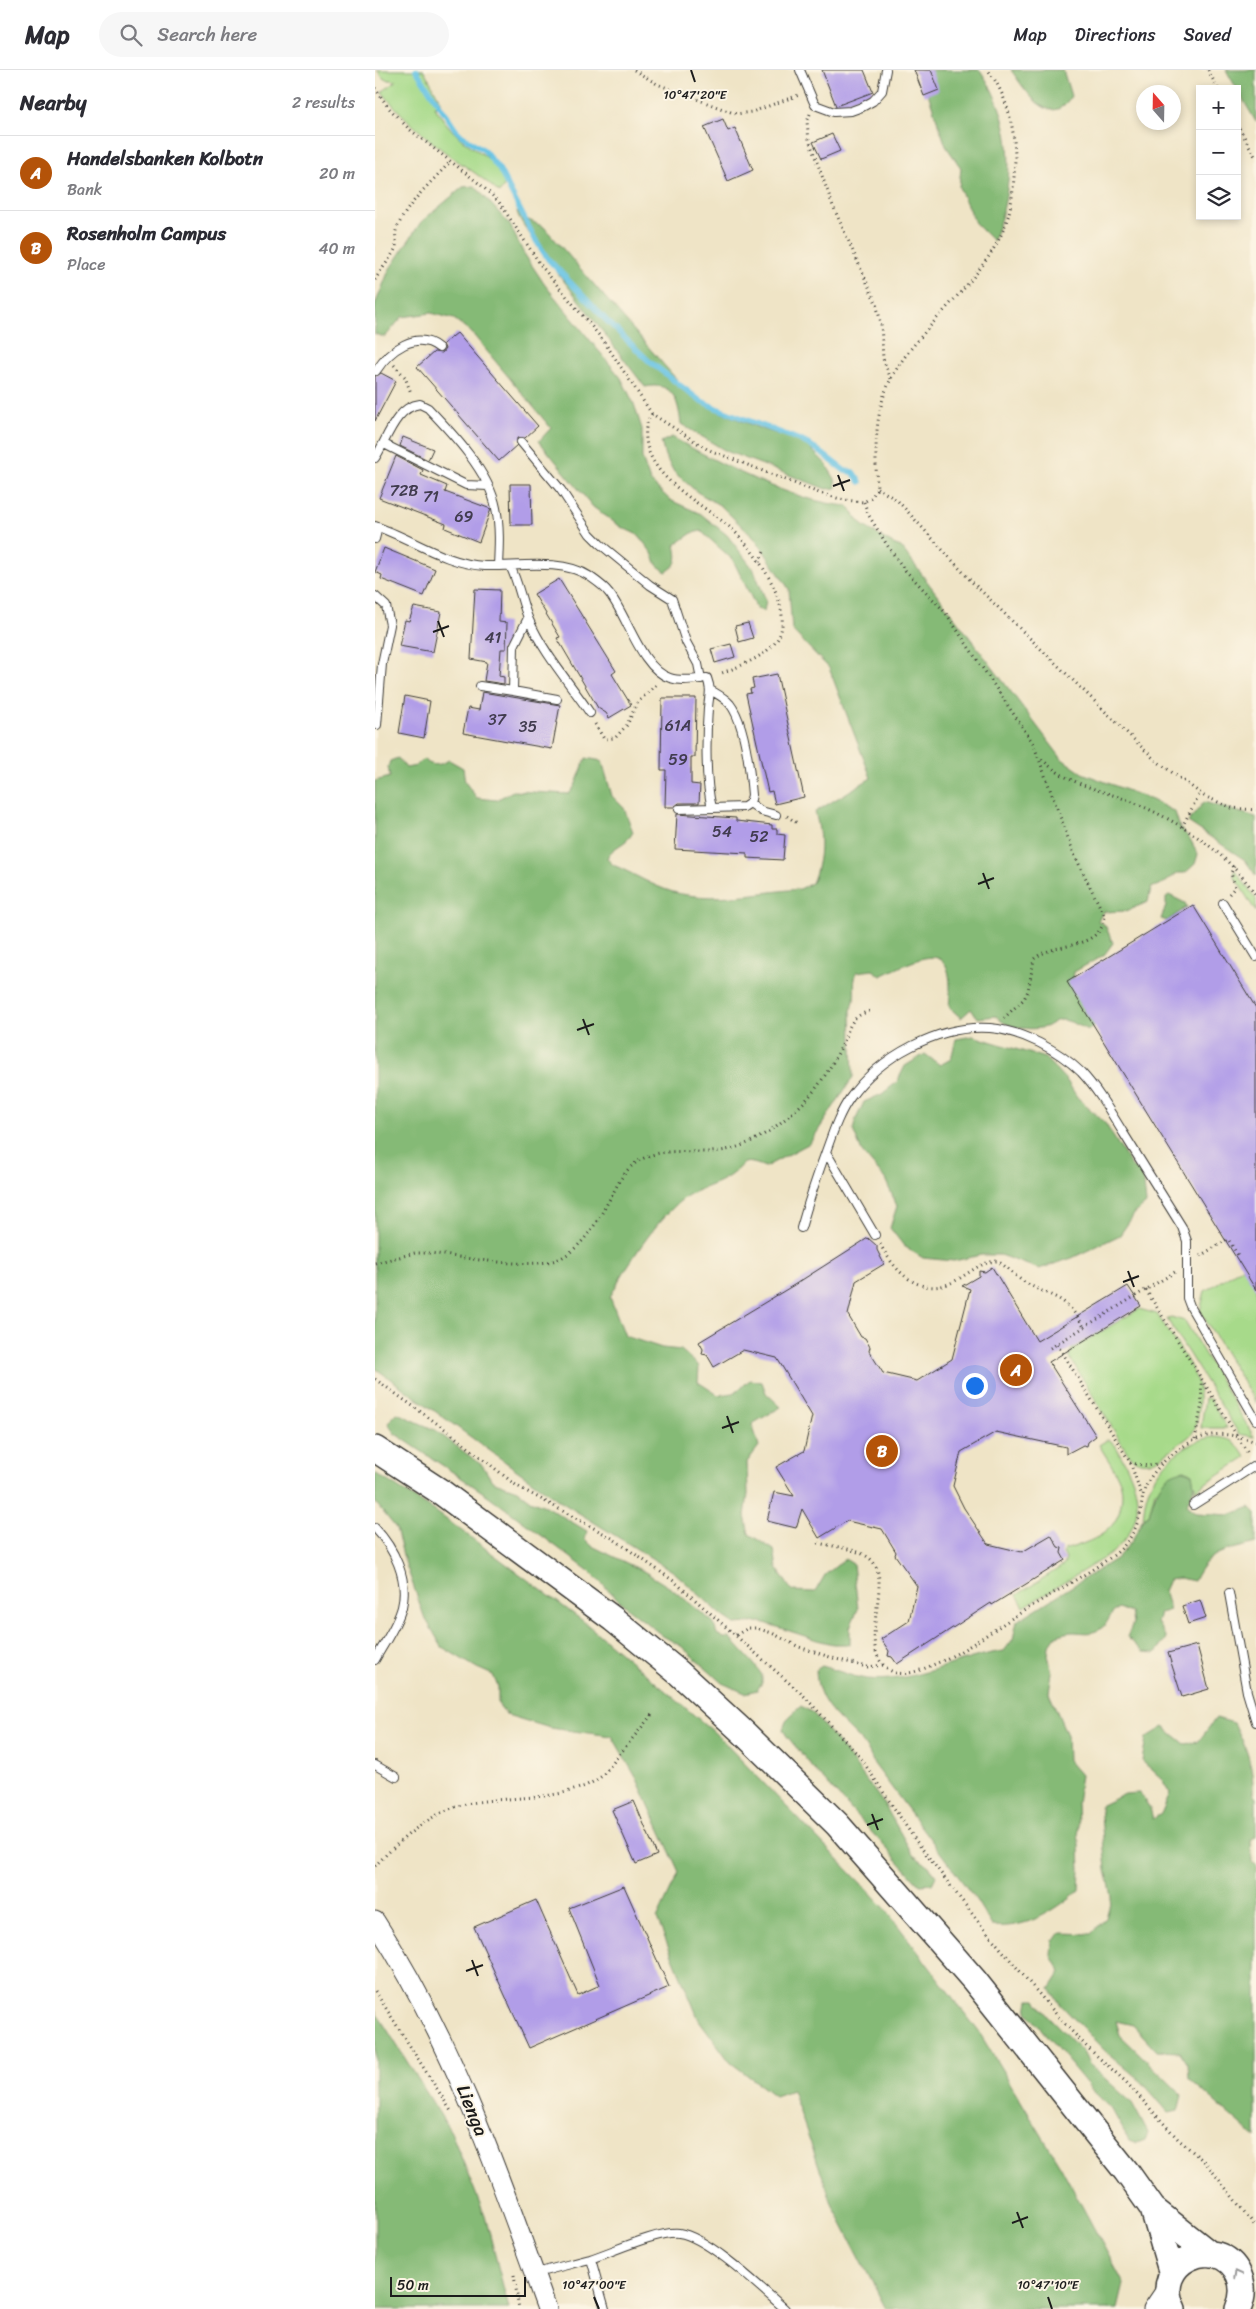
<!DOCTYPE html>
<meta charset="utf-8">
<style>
:root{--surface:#fff;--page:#f7f7f7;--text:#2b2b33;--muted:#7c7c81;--line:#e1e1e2;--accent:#b45309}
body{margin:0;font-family:Sriracha,sans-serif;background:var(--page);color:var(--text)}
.controls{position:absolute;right:15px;top:15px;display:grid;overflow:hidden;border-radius:0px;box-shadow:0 2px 8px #0003}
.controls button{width:45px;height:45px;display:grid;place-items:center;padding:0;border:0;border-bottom:1px solid var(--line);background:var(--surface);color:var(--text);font:25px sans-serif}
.compass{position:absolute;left:761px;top:15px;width:45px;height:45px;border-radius:50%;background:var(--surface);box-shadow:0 2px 8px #0003;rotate:340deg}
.scale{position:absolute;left:15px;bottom:12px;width:136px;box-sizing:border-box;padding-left:5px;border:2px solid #1c1c1c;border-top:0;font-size:14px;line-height:18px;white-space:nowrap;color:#1c1c1c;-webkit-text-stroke:4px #fcf5e5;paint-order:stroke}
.you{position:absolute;left:599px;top:1315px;width:18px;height:18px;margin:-12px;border:4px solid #fff;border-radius:50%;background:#1a73e8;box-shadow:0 0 0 8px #1a73e833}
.badge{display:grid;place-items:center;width:32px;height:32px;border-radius:50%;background:var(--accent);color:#fff;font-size:16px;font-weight:700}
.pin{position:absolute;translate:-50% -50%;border:2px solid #fff;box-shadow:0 1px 5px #0006}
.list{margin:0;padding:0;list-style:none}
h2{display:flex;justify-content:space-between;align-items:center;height:65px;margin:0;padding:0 20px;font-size:21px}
h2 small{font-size:16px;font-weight:400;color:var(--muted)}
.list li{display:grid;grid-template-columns:32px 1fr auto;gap:15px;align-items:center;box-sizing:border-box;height:75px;padding:0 20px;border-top:1px solid var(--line)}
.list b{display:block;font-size:19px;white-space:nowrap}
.list p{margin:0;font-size:16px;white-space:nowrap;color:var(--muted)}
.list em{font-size:16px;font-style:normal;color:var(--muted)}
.icon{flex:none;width:28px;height:28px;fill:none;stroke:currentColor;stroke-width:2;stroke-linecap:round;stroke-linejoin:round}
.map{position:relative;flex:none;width:881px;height:2239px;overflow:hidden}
header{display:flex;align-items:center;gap:30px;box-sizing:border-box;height:70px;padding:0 25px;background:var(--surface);border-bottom:1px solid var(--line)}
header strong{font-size:24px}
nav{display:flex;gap:28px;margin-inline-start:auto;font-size:18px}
.search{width:350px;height:45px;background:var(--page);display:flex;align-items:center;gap:12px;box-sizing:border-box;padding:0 18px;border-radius:28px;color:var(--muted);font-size:19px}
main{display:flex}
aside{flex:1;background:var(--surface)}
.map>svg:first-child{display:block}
.green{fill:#a7da8a;stroke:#627b53}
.forest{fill:#85ba76;stroke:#506b49}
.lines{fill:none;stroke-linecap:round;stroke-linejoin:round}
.stream{stroke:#66c3e4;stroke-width:5.5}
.building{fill:#b19de8}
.service-casing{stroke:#3c3a36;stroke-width:10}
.tertiary-casing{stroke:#3c3a36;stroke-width:21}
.primary-casing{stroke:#3c3a36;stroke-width:28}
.path{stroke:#3c3a36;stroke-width:3;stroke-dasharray:1 4;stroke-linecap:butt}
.service{stroke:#fff;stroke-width:8}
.tertiary{stroke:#fff;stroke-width:19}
.primary{stroke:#fff;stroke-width:25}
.oneway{stroke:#999}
.ticks{fill:none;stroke:#1c1c1c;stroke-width:2}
.labels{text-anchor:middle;stroke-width:4;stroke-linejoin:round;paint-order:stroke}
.number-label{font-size:16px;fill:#413c4f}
.street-label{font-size:19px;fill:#1c1c1c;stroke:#fcf5e5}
.ticks-label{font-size:12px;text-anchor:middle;fill:#1c1c1c;stroke:#fcf5e5;stroke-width:4;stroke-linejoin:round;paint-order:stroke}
</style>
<header>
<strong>Map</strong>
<div class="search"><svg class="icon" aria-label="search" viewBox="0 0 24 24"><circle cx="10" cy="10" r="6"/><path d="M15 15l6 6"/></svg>Search here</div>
<nav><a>Map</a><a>Directions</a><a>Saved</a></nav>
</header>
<main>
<aside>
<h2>Nearby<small>2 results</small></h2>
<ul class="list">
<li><span class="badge">A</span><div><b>Handelsbanken Kolbotn</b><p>Bank</p></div><em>20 m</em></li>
<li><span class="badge">B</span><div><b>Rosenholm Campus</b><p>Place</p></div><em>40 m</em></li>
</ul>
</aside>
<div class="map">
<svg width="881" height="2239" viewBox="0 0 881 2239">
<rect width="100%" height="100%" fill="#fcf5e5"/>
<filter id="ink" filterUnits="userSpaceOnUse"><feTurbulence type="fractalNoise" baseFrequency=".02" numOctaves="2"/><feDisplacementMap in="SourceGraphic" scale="10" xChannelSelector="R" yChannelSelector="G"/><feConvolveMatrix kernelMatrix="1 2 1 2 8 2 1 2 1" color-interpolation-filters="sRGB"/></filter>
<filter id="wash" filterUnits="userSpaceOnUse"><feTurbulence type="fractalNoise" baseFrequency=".0096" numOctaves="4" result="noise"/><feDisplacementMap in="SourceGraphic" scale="20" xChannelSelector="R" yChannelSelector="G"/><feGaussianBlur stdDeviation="1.12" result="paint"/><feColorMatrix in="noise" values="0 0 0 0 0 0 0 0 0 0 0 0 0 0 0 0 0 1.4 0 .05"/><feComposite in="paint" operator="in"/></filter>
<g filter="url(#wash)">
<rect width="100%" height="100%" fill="#efe4c6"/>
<path class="green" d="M2,0h47l17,32 1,3 -3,2 -5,-1c7,11 15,22 25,31 16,14 42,24 46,48l-6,8c-14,-14 -30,-24 -46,-35 -26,-19 -51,-41 -71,-66l14,-11 -12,-2z
M860,800l21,29v13l-22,-36z
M881,1189v144l-56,-92 5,-20z
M764,1239l18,5c10,16 39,55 41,72 2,13 2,34 -5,46 -4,6 -12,10 -18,15 -16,11 -31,26 -48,5l-58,-96 3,-7z
M796,1247l14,4 69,116 -15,-3 -72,-115z
M830,1328l5,1 17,29h-26z
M838,1367c17,0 25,6 33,20l-51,33v-6l-40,7 -6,24 -6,3c1,-9 2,-19 5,-27 10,-27 38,-50 65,-54z
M732,1370c7,0 11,10 14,16 22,36 24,68 -9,97l-88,54 -7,-12 47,-30 2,-6 -3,-6 1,-3c24,-8 49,-14 56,-41 2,-9 3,-18 0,-27 -5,-13 -14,-25 -21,-37z"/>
<path class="forest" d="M545,0h60c36,52 36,114 13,171l-18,-18 -16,-36 2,-19 -15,-22z
M636,0h52l8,26c-21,36 -47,-8 -60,-26z
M851,0h30v52z
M100,116l35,39 13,27 22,33 76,93 13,26 8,25v29l8,23 20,19 31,14 26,21 27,35 12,31 -2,10 -7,-2 -24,-49 -32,-29 -9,2 -17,12c3,13 3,20 -9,27l-9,-7 -5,-12 -14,-18 -17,-8 -28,-20 -54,-66 12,-13 -80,-96 -17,-13 -23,-6 -29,4 -17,20 -10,-3v-29l14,-35 32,-48 42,-35z
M142,141l7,7 20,9 140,161 34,23 41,17 46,15 20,20 10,16 1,9 -10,1 -100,-38 -45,-27c-3,-23 -7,-43 -36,-37l-107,-140c-5,-10 -20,-27 -21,-36z
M297,367c48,27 121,65 176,69l14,19 31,19 8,3 161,212 20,14 70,27 23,12 5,16 10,11 8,15 -3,10 -10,9h-8l-11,9 -15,6 -3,14 -22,9 -23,1 -5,9 7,4 8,18 -9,12 -30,17 -1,10 23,42 -7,6c-9,-3 -20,-11 -30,-10 -5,1 -9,5 -14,7 -15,4 -40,1 -49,-11l-18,2 -7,-9 -10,9 -12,-11c7,-69 -22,-53 -68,-31l-8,-6 -16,2c-6,13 1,25 -6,38l2,67 -43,66 -45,24c-27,-11 -20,0 -39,11 -13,8 -30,11 -42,20 -28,22 -58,68 -74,99l15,39 37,12 19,2 18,16 -1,16 20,13 16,-2 16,-13 12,2 4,11 15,14 -29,17 7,22 -12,16 1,32 -3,22 4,18 25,16 3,18 15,23 23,1 10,-17 20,-16 8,5 5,45 -8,18v17h-17l-16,-4 -55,-18 -27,2 -12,-8 -49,-44 -113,-70 -186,-134v-587l15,-4 -2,-10 2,-6 8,-3 8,10 10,-2 7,-7c9,8 16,7 26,1l14,8 2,14 12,16 19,2 17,-9 56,3 6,-8 11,-28 16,3 10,35 12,12 9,24c-6,13 -21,14 -26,26l6,7c20,8 39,21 60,27 40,11 87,0 127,-3l12,-6c10,-24 10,-47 3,-71l56,-34 -42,-110 -37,-38 -3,-41 -32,-48 -36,-35 -24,-14 -23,-20 -9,-16 -4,-14z
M829,732l52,15v59l-11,-16 -57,-38z
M794,825l16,8 2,4 -20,14 -6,-2 5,-13v-9z
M598,966l72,22 22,23 10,16 28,26 27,44 11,6 3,31 -11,9 -15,22 -48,23 -33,11 -39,-14h-19l-27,6 -31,-3 -19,-12 -14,-18 7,-22 -12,-27 -23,-27 -9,-22 3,-11 8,-17 18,-8 15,-12 8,-16 20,-12 15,11 11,-6 5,-20z
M22,1343l38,17 48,36 9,15 25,9 13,10 15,6 42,25 -2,8 7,7 53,26 27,17 41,33 4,12 7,4h6l24,26 8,11v8l-5,7 -12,3 -23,-10 -41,-37 -18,-10 -37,-29 -37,-36 -99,-74 -96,-64 -6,-10z
M810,1400l7,4c4,14 0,19 -6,31l10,8 34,2 20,-8 6,6v30c-31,9 -47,6 -62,38l-14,-3 -11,2 -5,11 6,19 -10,3 -3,9 9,16 -10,15 -13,-1 -16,-15 6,-14 -2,-10 -13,-5c-9,5 -9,16 -18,21 -9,6 -19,3 -28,3 -5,0 -11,2 -16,4l-7,10 -1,9 4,17 -3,21 18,42 1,25 13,15 -4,28 3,66 -1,21c-25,22 -53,39 -87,36l-16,-26 -102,-136c-3,-7 -6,-15 -11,-21 -22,-24 -46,-37 -47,-73l6,-4c15,4 30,11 45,13 47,5 91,-22 137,-28l9,-12 4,-18 100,-63 15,-17 11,-23 6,-3c6,-21 11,-42 36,-45z
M0,1403l60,38 148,110 131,111 169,174 96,126 82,135 63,117 -6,25h-229l-4,-2 -52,-101 -41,-116 -17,6 -45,-34 -31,-42 -42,-101 22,-47 -42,-93 -25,-43 -62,-8 -43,-13 -9,-11v-17l-5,-12 -16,-7 -35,-21 -18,-31 -20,-57 -8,-31 -21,-26z
M426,1636l12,7 37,45 34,46 29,51 16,11 7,10 -4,8 -12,1 -106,-116 -28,-34 -3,-6 4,-10z
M841,1648l18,5c12,23 20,44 19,71l3,4v38l-5,4 1,22 4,4v272l-67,-59 -1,-15 -8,-12 -23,-1 -24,-26 -17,-4 4,14 62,60 -4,16 -9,2 -27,-31 -39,-33 -42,-44 -11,-16 11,-17 -9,-16 1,-16 8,-7 30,1 15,-16 6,-22 -6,-26 -6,-64 25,-12 14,-1 11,15 3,11 8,-5 9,-21 -9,-15 -19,-17 4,-23 18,-11 21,17 13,-2z
M654,1930h7l11,15 36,37 6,12 43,39 16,30 -3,7 -8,3 -8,-3 -18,-32 -19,-18 -65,-78z
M0,1940l76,122 34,84 24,93h-134z"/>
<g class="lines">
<path class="stream" d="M41,0l40,60 5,5 23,15 15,19 36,70 13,20 58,61 44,42 49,38 17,8 84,32 15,8 30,23 8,1 7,10"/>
</g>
<g id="blocks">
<path class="building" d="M447,0h42l9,22 -37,14z
M539,0h17l8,20 -15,6z
M348,49l5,12 7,-3 18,42 -25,11 -24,-54z
M457,64l8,17 -19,8 -8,-17z
M82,263l81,93 -13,12h-8v7l-18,16 -82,-94 17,-15 8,1 3,-4 -2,-5z
M6,303l15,8 -21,40v-45z
M28,367l30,12 -5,11 -28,-14z
M21,386l27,14 -2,5 26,11 -2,6 46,17 -12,33 -34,-14 1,-4 -67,-26z
M135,414h21l1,41h-21z
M9,478l51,21 -11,27 -43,-17 1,-4 -7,-3z
M184,509l57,92 -4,3 19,31 -22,13 -3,-5 -8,-5 -41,-70 3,-1 -26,-43z
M100,519l25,1 -1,32 8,1 -1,26h-5l-2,27 5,1v7l-20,-3 3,-19 -16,-3z
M39,537l27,5 -8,40 -34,-6 6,-26 4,1z
M373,553l5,15 -14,4 -4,-16z
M356,574l4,13 -20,6 -4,-14z
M402,604l27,123 -29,7 -3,-13 -4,1 -22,-98 5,-1 -1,-4 4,-1 -2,-9z
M107,622l78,13 -8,44 -89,-16 5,-25 11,2z
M30,626l25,5 -6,37 -25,-5z
M287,628h34l-1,59h-4v27l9,1 -1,18h-20l-5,4h-9l1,-37h-5z
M302,744l59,4v3l36,4v4h5v5l8,1 -2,25 -36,-2v-5l-72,-4z
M818,835l63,103v282l-189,-308z
M493,1168l9,8v4l7,14 -28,17 -8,34 13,22 4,1 5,9 -1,4 14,22 34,8 35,-22 18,-70 -8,-3 17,-10v-5l6,1 7,-5 45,74 91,-55 13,20 -92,56 47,74 -8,6 -1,4 -4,-1 -17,9v-7l-70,-15 -35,20 -8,34 11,22 24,36 34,8 29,-17 7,12 4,1 -1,5 4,7 -73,45 -1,-2 -94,61 -5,-7 -4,-1 1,-5 -8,-12 28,-18 8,-35 -22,-31 1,-3 -14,-23 -35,-8 -28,17 -17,-29 -6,19 -29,-7 7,-29 20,4 -18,-29 28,-16 8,-35 -35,-58 -34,-8 -29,17 -7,-12 -5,-1 1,-5 -4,-7 95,-57z
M825,1530l6,18 -18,6 -6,-18z
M822,1575l12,44 -27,8 -14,-44z
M259,1731l23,54 -21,9 -24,-54z
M249,1816l45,101 -140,61 -55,-121 62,-27 42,95 22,-10 -31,-77z"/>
</g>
</g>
<g filter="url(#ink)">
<use href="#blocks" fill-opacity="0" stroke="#3c3a36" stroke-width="1"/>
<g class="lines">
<g class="service-casing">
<path id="service" d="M425,0l15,35 19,7 17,-1 11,-4 11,-6 9,-10 4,-21
M1,301c13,-20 40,-42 63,-23
M146,372l40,48 29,44 10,10 50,41 22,14 14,43 12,22 3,15
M9,374l82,41 22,1
M0,388c12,-18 20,-51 45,-54l8,4c25,26 61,64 68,100 4,19 3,38 2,58
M0,456c36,12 70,38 110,40 31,1 76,-8 104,10 7,5 15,10 20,17 18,22 32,76 61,85 12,4 24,1 37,0 5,14 2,16 1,30 -2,28 -3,73 4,100l32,-1 6,-4 2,-8c-2,-24 -7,-72 -22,-91 -5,-6 -11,-9 -18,-13
M0,469l3,-12
M135,496c9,17 11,36 19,54 15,34 40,62 61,93
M0,526l11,10 4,19 -8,39 -5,61
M153,548l-14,28 -1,45 44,8
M105,616l33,5
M375,733l11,8 15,4
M304,739l33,-1
M848,833l33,54
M451,1082l49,83
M426,1158c8,-28 17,-55 27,-82 6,-17 12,-34 22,-48 29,-41 89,-74 140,-70 33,3 68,22 91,44 17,18 30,41 43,62 19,31 39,62 58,93l5,14v57l3,8 66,114
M818,1435l63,-40
M0,1458c19,20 34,51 27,79 -5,19 -18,36 -27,53
M854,1523l18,99 9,30
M0,1695l21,12
M216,2189l14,50
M159,2204c19,-6 38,-10 56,-15 22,-7 67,-28 89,-26 29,4 83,56 106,76"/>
</g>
<g class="tertiary-casing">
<path id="tertiary" d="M0,1851c78,120 124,254 172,388
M778,2239l15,-22"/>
</g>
<g class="primary-casing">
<path id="primary" d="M0,1379l66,43 172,127 66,54 65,60 93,91 137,156 152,191 27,38 19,65
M778,2139l57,45
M798,2239c-24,-46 45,-79 66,-34 5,12 4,23 -1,34"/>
</g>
<path class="path" d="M259,0l23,14 79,30 16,-2 47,-17
M833,0l10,19
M0,18l13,19 21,22 72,56 18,17 43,65 61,73 49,74 55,35 112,44 25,7 20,2 8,-5 5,-9c-2,-36 -3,-77 14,-109 10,-20 26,-38 41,-55 27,-31 62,-64 75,-104 6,-18 7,-41 8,-60 0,-32 -8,-65 -27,-90
M435,44l-3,8 2,18 24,66 43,97 5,20 2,36 8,20
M862,54l19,34
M0,210c5,-9 18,-25 21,-33 1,-7 -2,-12 1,-19 11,-26 34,-45 53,-66
M19,295l11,12 6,16
M277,344c-6,7 -7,16 -6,25 4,42 60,66 87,91 22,21 64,79 44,110 -11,17 -39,27 -58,34
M502,418l20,12 75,82 182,177 50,37 28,12 24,2
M489,432l4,12 19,31 17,24 41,43 88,131 41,111 31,63c-6,35 -52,24 -71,42l-6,32 -4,8 -20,19
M384,492l6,-12
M220,654l9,15 11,-1 12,-13 10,-22 20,-19
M667,689c24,25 56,30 88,42 49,20 96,50 126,94
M412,746l10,7
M807,757l18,-34
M854,824l6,-7 -4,-14 3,-7
M505,1174c15,28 40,55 75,37 15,-8 25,-19 42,-20 11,6 18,16 29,22 30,17 38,11 58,44
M825,1186l28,-17 11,18
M0,1193l40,-10h15c31,4 105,18 131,5 21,-11 35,-34 46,-54 11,-19 16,-36 37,-46 19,-9 39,-6 59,-6 41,1 70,-21 99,-48 17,-16 32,-42 42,-63 3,-7 5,-17 12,-23 4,-4 11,-6 17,-8
M771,1220l103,165
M682,1274l73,118 12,34
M675,1278l125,-76
M0,1309l74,53 68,54 95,52 63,44 129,114 56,61 56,84 64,83 81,96 26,27 38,34 53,58 28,24 50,64
M820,1369l7,-35 -1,-24
M755,1393l18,3 13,-3
M443,1473c16,4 38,5 51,15 28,21 -15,87 19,111 14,10 33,1 47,-5 29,-12 55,-32 82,-49 32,-20 66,-38 97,-60 13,-10 22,-24 26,-41 2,-9 2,-18 5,-26 6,-14 17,-26 29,-35 29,-22 48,-23 82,-11
M361,1565l12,-7h8l16,5 27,14 37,12 31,8 17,-2
M0,1796c23,-24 54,-53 87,-61 44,-11 104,-1 140,-29l52,-64
M0,1921l76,120
M139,2205l5,34"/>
<use href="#service" class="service"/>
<use href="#tertiary" class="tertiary"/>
<use href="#primary" class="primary"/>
</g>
<defs><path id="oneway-chevron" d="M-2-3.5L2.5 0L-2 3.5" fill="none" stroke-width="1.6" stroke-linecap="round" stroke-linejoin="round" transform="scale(1.25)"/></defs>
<use class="oneway" href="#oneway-chevron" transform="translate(862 2204) rotate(-118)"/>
</g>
<path class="ticks" d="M316,0l4,12M463,405l6,16M458,416l17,-6M63,551l6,16M58,562l16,-6M608,803l6,16M603,814l16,-6M208,949l6,16M202,960l17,-6M753,1201l6,16M748,1212l16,-6M352,1346l6,17M347,1358l17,-6M497,1744l6,16M492,1755l16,-6M97,1890l6,16M91,1901l17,-6M642,2142l6,16M637,2153l16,-6M219,2227l5,12M673,2227l4,12"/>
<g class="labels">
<g class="number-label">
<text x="29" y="426">72B</text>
<text x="56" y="432">71</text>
<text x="89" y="452">69</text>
<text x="118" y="573">41</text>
<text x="122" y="655">37</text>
<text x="303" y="661">61A</text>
<text x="153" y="662">35</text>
<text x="303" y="695">59</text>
<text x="347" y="767">54</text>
<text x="384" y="772">52</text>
</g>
<g class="street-label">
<text transform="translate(98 2040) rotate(68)" y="7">Lienga</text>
</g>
</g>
<g class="ticks-label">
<text x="320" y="29">10°47'20"E</text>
<text x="219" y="2219">10°47'00"E</text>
<text x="673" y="2219">10°47'10"E</text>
</g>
</svg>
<div class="controls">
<button>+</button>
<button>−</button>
<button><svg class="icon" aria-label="layers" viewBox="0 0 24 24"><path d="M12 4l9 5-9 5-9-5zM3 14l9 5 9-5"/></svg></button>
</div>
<svg class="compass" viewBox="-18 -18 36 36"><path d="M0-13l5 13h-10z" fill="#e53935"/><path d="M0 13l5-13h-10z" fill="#7c7c81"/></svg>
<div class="scale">50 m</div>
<div class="you"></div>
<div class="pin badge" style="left:641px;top:1300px">A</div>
<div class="pin badge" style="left:507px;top:1381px">B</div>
</div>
</main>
